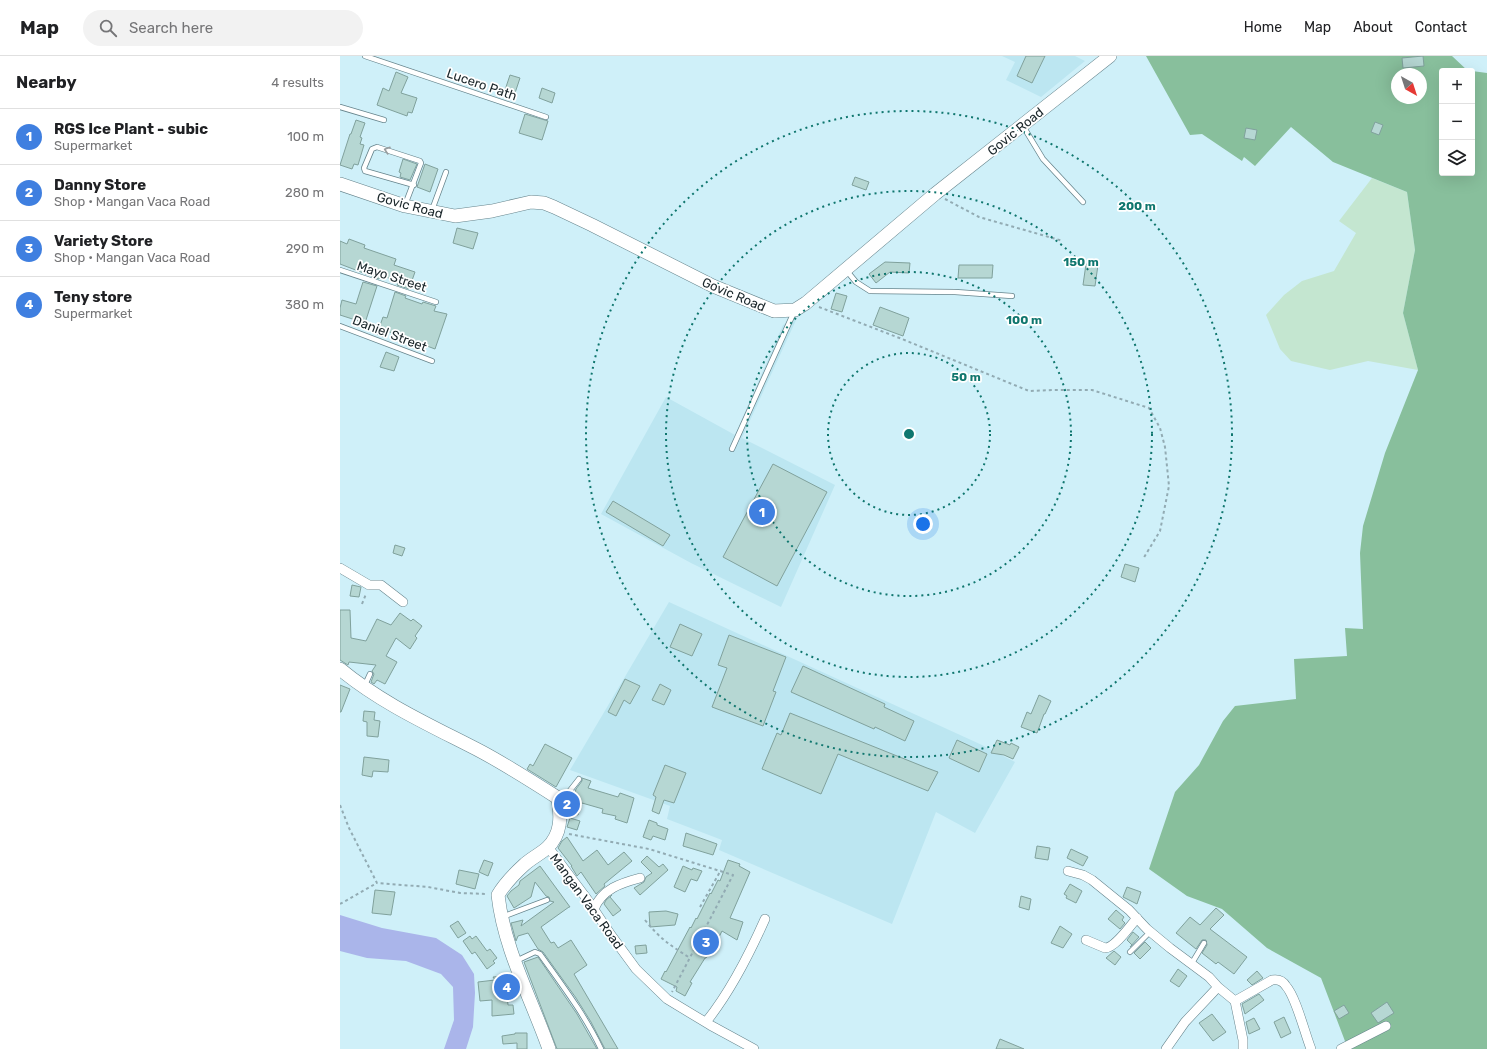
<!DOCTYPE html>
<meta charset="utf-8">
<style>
:root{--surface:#fff;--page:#f2f2f2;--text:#202124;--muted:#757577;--line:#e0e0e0;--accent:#0b8043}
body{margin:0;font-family:Rubik,sans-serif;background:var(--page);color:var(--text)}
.controls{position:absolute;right:12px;top:12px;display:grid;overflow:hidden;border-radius:4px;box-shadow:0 4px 16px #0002}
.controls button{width:36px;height:36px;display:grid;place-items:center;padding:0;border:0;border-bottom:1px solid var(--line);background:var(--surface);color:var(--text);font:20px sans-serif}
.compass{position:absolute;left:1051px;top:12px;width:36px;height:36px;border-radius:50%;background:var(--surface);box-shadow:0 4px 16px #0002;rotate:141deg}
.you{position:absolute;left:583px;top:468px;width:14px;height:14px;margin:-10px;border:3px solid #fff;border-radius:50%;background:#1a73e8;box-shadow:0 0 0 6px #1a73e833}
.badge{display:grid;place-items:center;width:26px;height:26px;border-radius:50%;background:var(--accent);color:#fff;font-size:13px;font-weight:700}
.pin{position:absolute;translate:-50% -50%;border:2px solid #fff;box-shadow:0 1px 4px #0006}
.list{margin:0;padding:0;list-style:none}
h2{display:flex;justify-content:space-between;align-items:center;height:52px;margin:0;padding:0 16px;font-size:17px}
h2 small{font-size:13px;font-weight:400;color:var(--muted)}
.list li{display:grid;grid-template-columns:26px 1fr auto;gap:12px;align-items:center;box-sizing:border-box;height:56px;padding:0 16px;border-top:1px solid var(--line)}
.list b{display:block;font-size:15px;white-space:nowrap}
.list p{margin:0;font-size:13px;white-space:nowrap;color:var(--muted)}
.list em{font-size:13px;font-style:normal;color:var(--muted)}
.icon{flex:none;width:22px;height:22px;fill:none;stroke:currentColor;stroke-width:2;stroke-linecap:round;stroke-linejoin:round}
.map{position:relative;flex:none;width:1147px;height:993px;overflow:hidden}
header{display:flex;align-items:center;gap:24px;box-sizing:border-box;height:56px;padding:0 20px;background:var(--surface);border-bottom:1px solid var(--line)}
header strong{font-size:19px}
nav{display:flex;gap:22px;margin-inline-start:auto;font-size:14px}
.search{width:280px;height:36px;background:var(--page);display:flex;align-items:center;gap:10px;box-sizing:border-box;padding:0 14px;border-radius:22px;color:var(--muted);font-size:15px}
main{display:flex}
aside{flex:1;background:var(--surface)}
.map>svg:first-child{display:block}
.built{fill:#bce6f1}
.green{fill:#c4e6d0}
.forest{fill:#88bf9c;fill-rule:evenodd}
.water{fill:#aab5ea}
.building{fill:#b6d7d3;stroke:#80a19c}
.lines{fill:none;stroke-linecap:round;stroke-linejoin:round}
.lane-casing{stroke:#66848c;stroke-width:6}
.street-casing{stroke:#66848c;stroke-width:10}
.secondary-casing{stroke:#66848c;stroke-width:14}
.path{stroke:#92abb3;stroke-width:2;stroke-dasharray:3 3;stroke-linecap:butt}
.lane{stroke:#fff;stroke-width:4.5}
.street{stroke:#fff;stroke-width:9}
.secondary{stroke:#fff;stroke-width:13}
.oneway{stroke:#989d9f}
.ring{fill:none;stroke:#0f766e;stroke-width:2;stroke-dasharray:2 4}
.labels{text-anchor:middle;stroke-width:3.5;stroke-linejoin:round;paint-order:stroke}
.street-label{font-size:13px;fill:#1a262a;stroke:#fff}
.centre{fill:#0f766e;stroke:#fff;stroke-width:2}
.ring-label{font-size:12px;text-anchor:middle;font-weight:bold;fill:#0f766e;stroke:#fff;stroke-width:3.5;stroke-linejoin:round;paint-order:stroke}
</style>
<header>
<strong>Map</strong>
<div class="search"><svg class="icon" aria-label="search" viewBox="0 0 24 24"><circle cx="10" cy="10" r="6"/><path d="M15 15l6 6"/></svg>Search here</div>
<nav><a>Home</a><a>Map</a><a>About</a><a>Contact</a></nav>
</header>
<main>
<aside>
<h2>Nearby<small>4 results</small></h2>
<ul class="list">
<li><span class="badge" style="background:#3f7fe0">1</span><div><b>RGS Ice Plant - subic</b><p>Supermarket</p></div><em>100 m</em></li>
<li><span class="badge" style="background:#3f7fe0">2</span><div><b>Danny Store</b><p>Shop · Mangan Vaca Road</p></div><em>280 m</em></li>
<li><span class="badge" style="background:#3f7fe0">3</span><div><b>Variety Store</b><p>Shop · Mangan Vaca Road</p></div><em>290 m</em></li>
<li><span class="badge" style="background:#3f7fe0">4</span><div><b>Teny store</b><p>Supermarket</p></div><em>380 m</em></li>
</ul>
</aside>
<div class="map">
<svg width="1147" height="993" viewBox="0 0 1147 993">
<rect width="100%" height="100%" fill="#cff0f9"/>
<path class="built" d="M662,0h73l10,5 -44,36 -35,-17 9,-18z
M457,262l-55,120 93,47 -54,122 -90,-44 -90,-49 65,-117 69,38 48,-110z
M329,546l313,143 33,17 -40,71 -39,-21 -44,112 -173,-74 3,-10 -55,-21 3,-13 -100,-36z"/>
<path class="green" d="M1032,122l35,14 8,58 -12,63 15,57 -50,-9 -38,9 -39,-9 -11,-12 -14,-34 18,-20 18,-14 32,-10 22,-38 -17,-12z"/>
<path class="forest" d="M806,0h306l16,15h-26v102h30v-102l15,2v976h-139l-27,-71 -54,-30 -45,-39 -35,-13 -38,-27 26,-77 24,-27 24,-44 12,-15 61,-7 -2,-40 53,-3 -2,-28 18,1 -3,-76 3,-27 22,-73 33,-83 -15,-57 12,-63 -8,-58 -74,-30 -42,-35 -36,39 -11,-9 -2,4 -40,-27 -12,1zM1057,18h24v24h-24z"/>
<path class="water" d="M0,859l42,13 54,10 26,17 12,19 1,19 -2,34 -7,22h-22l10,-29 -1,-33 -12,-13 -35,-13 -39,-3 -27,-7z"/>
<path class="building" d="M686,0h19l-13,27 -15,-7z
M1083,0l1,10 -21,2 -1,-10z
M56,16l12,5 -7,16 16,5 -5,15 -4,-1 -1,4 -30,-11 6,-17 6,3z
M170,19l10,3 -5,15 -10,-3z
M202,32l13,5 -3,10 -13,-5z
M185,58l23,7 -6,19 -23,-7z
M16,64l9,3 -5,14 2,1 -2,6 4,1 -6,20 -4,-1 -2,5 -12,-4 10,-31h1z
M1035,66l8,3 -4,10 -8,-3z
M906,72l11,2 -2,10 -11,-2z
M63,103l14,5 -7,16 -10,-3 1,-4 -2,-1z
M85,108l13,5 -8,23 -13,-5z
M515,121l14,5 -3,8 -14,-5z
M117,172l21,5 -5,16 -20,-6z
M9,183l16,6 -1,3 32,11 -2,6 21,7 -6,17 -12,-4 1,-3 -2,-1 -15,-6 -2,4 -39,-15v-23l7,3z
M545,206l25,1 -1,10 -19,-1 -14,11 -7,-9z
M746,208l12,1 -3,21 -12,-1z
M619,209h34l-1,13h-34z
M23,226l14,4 -12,37 -25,-8v-7l2,-8 14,4z
M55,236l11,4 -1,2 17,6 1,-2 13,4 -2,5 13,3 -12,35 -16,-6v-1l-32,-11 -2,6 -8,-3 6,-17 4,1z
M496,237l11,3 -5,16 -11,-3z
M540,251l29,11 -6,18 -30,-11z
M46,296l13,5 -5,14 -14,-4z
M433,408l54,28 -50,94 -54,-29z
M273,445l57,34 -7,11 -57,-34z
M55,489l10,3 -3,8 -9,-3z
M785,508l14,4 -4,14 -14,-5z
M12,529l9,2 -2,10 -9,-1z
M0,554h10l1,28 15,3 11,-22 14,6 9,-12 11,8 2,-2 9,7 -7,10 2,2 -7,11 -14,-11 -10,18 11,6 -12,22 -8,-4 -3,4 -3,-2 3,-8 -2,-3 4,-6 -27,-3 -1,3 -8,-5z
M340,568l22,10 -10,22 -22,-9z
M389,579l57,22 -13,34 3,1 -13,34 -51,-19 15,-39 -9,-3z
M463,610l82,38 -1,3 30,14 -9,20 -30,-14 -1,2 -83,-37z
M285,623l15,7 -10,18 -6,-4 -8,16 -8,-4z
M320,628l11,6 -7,15 -12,-5z
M0,629l10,4 -9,23h-1z
M699,639l12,6 -6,13h-1l-7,19 -16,-6 6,-15 4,2z
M24,655l11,1 -1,8 6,1 -2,16 -11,-1v-14l-4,-1z
M450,657l137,55 11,4 -10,19 -90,-37 -17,40 -59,-25 15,-36 4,2z
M617,684l30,14 -8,18 -30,-14z
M657,684l13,5 1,-2 8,4 -6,12 -9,-4 -13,-2z
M205,688l27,14 -16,29 -29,-18 3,-5 3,2z
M24,701l25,3 -1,12 -15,-1 -1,6 -10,-2z
M325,709l21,8 -12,30 -10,-3 -5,14 -7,-3 4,-14 -3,-2z
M242,722l9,3 -3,7 30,9 2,-4 14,5 -7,25 -12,-4 1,-3 -14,-3 1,-4 -21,-6 -4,12 -10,-3 -1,-9 5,1 4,-15 6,-8z
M230,762l10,3 -3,9 -10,-3z
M309,764l8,3v2l11,4 -3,11 -12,-4 -2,4 -8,-3z
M346,777l31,11 -4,11 -30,-9z
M227,781l16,24 14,-11 11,15 16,-13 8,9 -28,23 1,2 -9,8 -15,-22 -4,4 -6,-10h1l-14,-18 4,-7z
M697,790l13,2 -2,12 -13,-2z
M731,793l17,8 -5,9 -16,-8z
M307,800l12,11 4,-3 5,6 -28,25 -6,-7 10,-6 2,-5 6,-4 -11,-11z
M144,804l9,3 -5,13 -9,-4z
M388,804l12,4 -1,2 11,6 -20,46 13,4 -6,18 -15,-9 -9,18 -1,-1 -6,10h-1l-15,24 2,1 -7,13 -9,-5 1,-4 -16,-8 4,-8 1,1 24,-45 1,1 5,-10 1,1 13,-26 1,1 7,-14 2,1z
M200,810l30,41h-1l-28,20 10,16 3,-1 4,6 13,-8 16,25 -13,9 44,75h-13l-14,-27 -15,-24 -33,-46 -5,-3 -10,-16 -10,3 -2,5 -5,-18 12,-3 -2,6 33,-24 -4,-1 -1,-4 -3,-1 -11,-14 -4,15 -17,11 -7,-12 4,-5 8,-6 1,-4z
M343,810l9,4 1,-2 9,3 -5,10 -6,-2 -6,13 -11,-5z
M119,814l20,4 -4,15 -19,-5z
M730,828l12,7 -6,12 -10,-5 1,-2 -3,-2z
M787,831l14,5 -4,12 -14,-7z
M35,834l20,2 -4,23 -19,-2z
M272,839l-2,2 11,13 -8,6 -9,-12 2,-4z
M681,840l10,3 -2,11 -10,-3z
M876,852l8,7 -14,14 37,28 -13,17 -16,-12 -2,2 -14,-11 5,-8 -1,-5h-4l-6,9 -20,-16 14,-16 10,8z
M776,854l8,7 -2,3 3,3 -5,6 -12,-10z
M326,855l12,3 -3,11 -25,2 -1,-15z
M118,865l8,12 -8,5 -8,-12z
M720,870l12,8 -9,14 -12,-5z
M793,876l6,5 -9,10 2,-2 -5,-5z
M130,880l2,3 4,-3 11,15 3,-2 7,9 -4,3 2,2 -8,6 -12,-17 -3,2 -9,-13z
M805,886l6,6 -11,11 -6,-6z
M306,889l1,8 -11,1 -1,-8z
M774,895l7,6 -6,8 -9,-7z
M198,901l39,57 20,35h-40l-33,-87z
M838,913l9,7 -8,11 -9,-6z
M917,915l6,7 -11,7 -5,-5z
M165,920l3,29h5l1,9 -22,2v-16l-12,1 -2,-19 17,-2 -2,-3z
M919,938l5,6 -19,14 -3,-10z
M1047,946l7,11 -16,10 -7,-10z
M1004,949l5,8 -10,6 -5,-8z
M872,958l14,18 -13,9 -14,-18z
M944,961l7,16 -10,5 -7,-16z
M914,962l6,11 -11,5 -3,-12z
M175,977h12v16h-10v-6l-14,1 -1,-8 13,-2z
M660,983l24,10h-28z"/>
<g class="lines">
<g class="lane-casing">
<path id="lane" d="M25,0l181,61
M0,51l44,13
M683,70l20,33 40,43
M65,149l16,-42 -1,-2 -43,-14 -5,2 -8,19 1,3 49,14
M92,154l14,-38
M0,214l96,32
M506,214l10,12 14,9 85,1 57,4
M0,270l92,35
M392,393l62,-137
M25,629l5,-11
M220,742l8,-5 11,-14
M162,861l45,-17
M790,896l20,-20
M176,905l19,-9 5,2c22,31 45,61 61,95
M852,907l12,-20"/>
</g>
<g class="street-casing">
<path id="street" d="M0,512l29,17h12l22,17
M208,791l39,52 24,36 25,34 31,30 43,26 44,24
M728,815l15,4 9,5 37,30 18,19 23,19 39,29 9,10 17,14 37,-21c6,-1 11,1 14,6 10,11 19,48 25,63
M254,853c8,-20 27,-26 46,-31
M746,884l19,8c10,0 25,-22 32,-30
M895,945l8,39v9
M366,966c25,-31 43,-67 59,-103
M826,993l19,-27 33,-35
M1001,993l45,-23"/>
</g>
<g class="secondary-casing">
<path id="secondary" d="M0,128l65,22 50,10 37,-5 39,-9 13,1 10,4 38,18 121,61 61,25 21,-1 11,-7 129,-109 175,-138
M0,613c42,35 94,58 142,83 26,14 51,30 76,46 3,18 4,36 -11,50 -7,6 -15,10 -22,16 -11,10 -20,19 -27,31 6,54 33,103 51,154"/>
</g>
<path class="path" d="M605,143l34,18 84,24
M479,251l83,32 127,52 23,-1h40l57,18 11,20 5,19 4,39 -9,45 -17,28
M22,548l4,-10
M0,749l9,23 28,55 51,4 32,6 27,1
M229,778l80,15 84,26 -61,117
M0,848l37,-21
M360,851l21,-37
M305,864c15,19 25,25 45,38"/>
<use href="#lane" class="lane"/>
<use href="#street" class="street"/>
<use href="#secondary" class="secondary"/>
</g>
<defs><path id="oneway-chevron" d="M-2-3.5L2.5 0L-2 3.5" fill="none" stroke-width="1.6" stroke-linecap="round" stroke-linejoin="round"/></defs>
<use class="oneway" href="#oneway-chevron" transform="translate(47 94) rotate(-162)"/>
<g class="ring">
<circle cx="569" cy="378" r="81"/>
<circle cx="569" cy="378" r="162"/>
<circle cx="569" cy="378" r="243"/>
<circle cx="569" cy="378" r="323"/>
</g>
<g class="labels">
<g class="street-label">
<text transform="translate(142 28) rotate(19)" y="5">Lucero Path</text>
<text transform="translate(675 75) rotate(-39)" y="5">Govic Road</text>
<text transform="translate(70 149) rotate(15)" y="5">Govic Road</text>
<text transform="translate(52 220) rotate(18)" y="5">Mayo Street</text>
<text transform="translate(394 238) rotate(23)" y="5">Govic Road</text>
<text transform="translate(50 277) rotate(21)" y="5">Daniel Street</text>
<text transform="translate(247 845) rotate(54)" y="5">Mangan Vaca Road</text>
</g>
</g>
<circle cx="569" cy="378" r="6" class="centre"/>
<g class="ring-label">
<text x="797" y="154">200 m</text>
<text x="741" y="210">150 m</text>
<text x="684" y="268">100 m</text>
<text x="626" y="325">50 m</text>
</g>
</svg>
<div class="controls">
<button>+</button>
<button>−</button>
<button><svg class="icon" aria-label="layers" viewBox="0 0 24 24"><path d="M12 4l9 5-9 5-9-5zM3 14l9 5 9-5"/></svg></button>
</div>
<svg class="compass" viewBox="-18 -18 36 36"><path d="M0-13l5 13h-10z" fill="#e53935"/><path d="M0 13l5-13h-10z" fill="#757577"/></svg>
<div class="you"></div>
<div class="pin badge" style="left:422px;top:456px;background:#3f7fe0">1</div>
<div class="pin badge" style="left:227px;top:748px;background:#3f7fe0">2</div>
<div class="pin badge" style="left:366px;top:886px;background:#3f7fe0">3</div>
<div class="pin badge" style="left:167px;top:931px;background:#3f7fe0">4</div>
</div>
</main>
